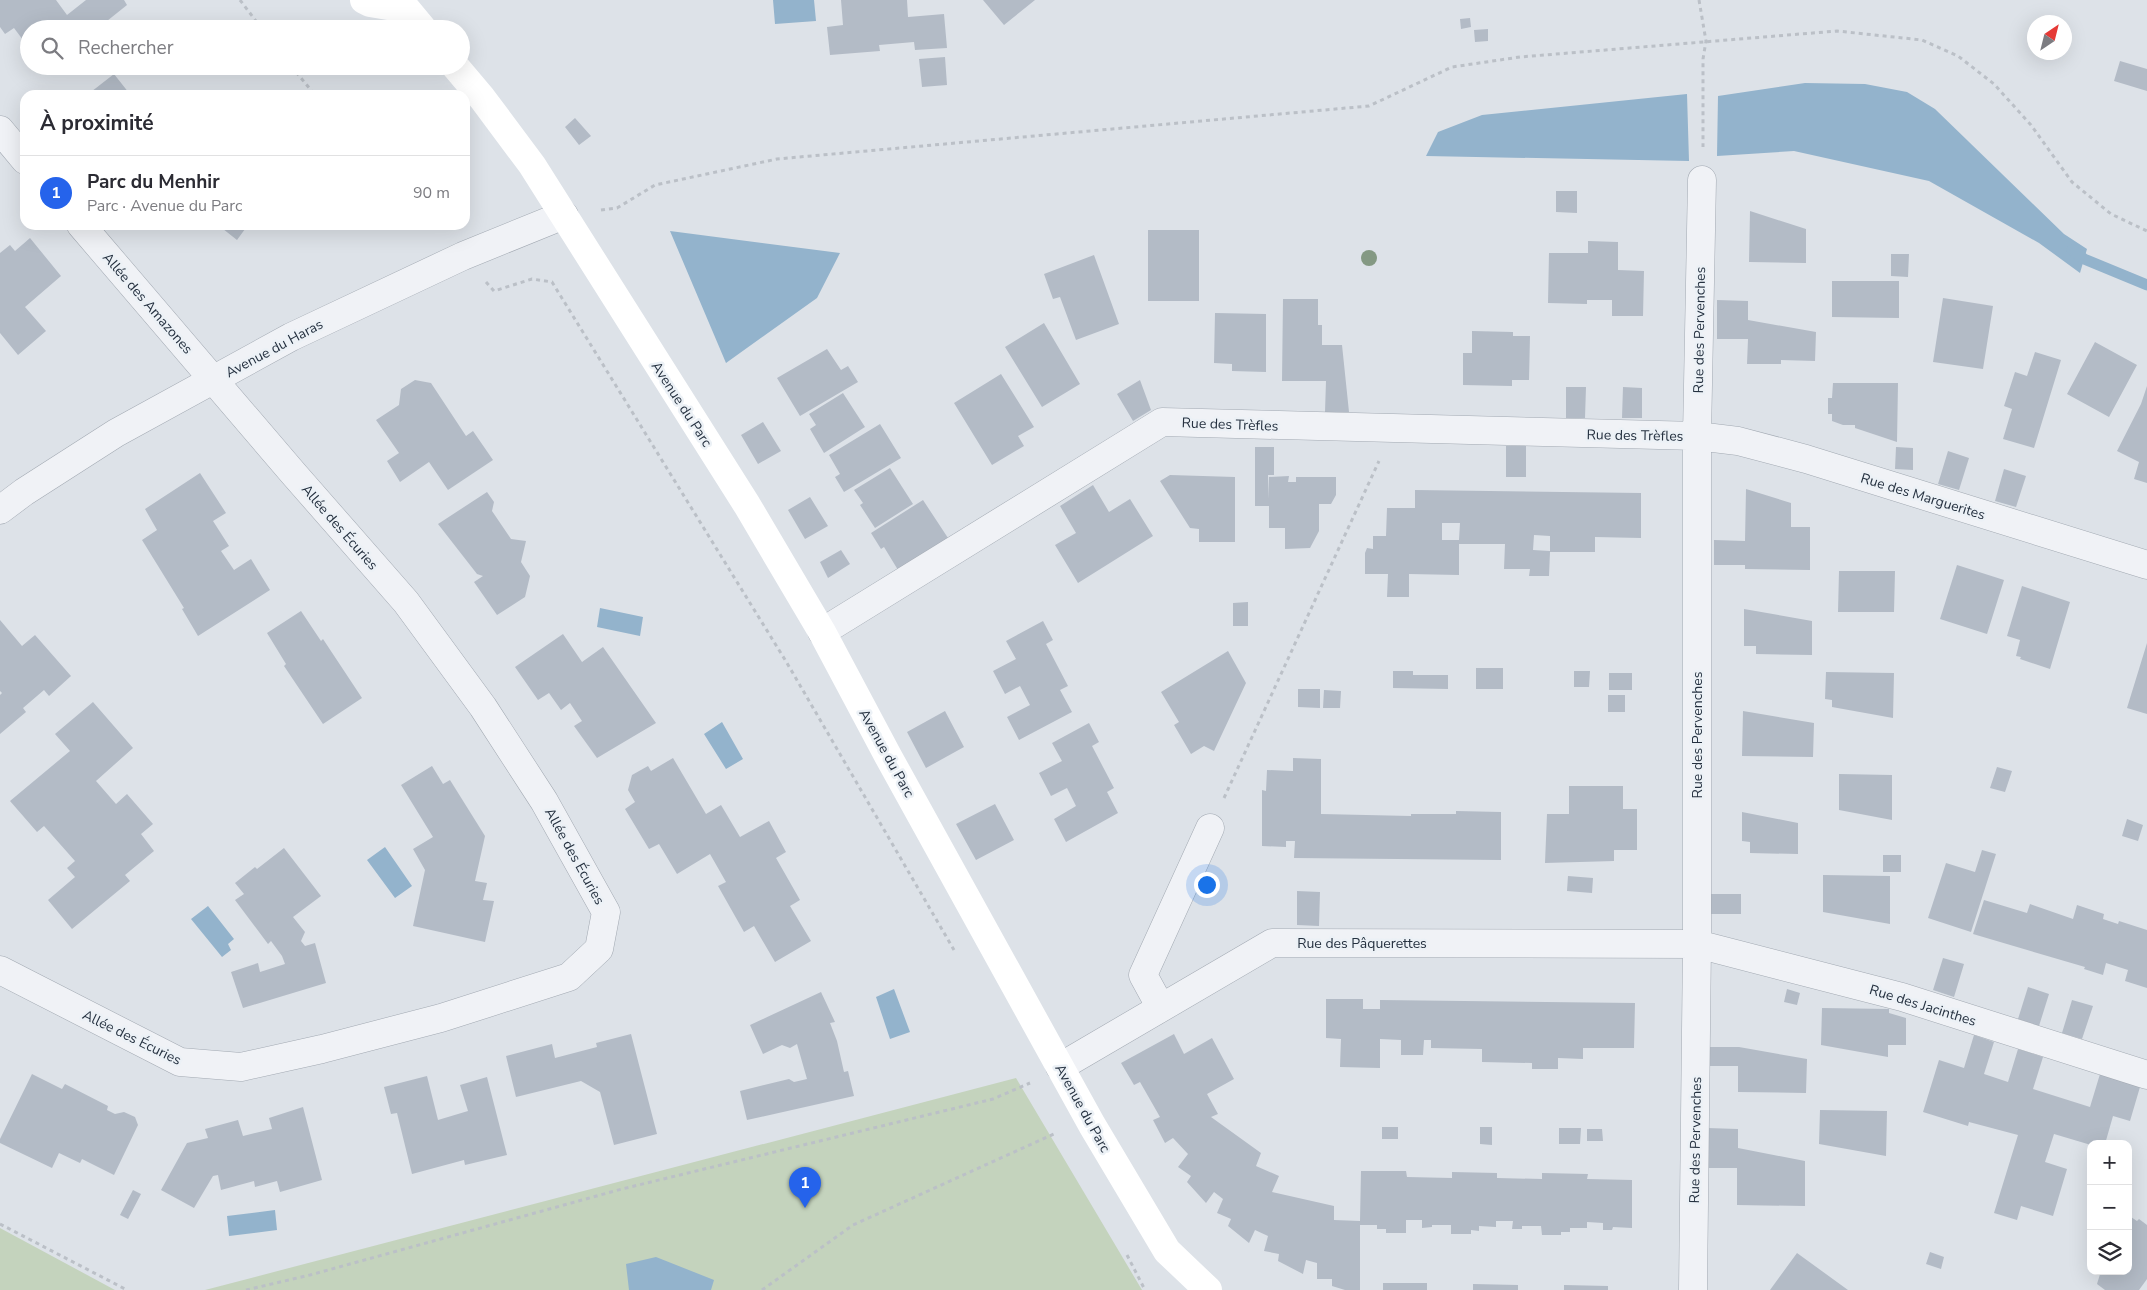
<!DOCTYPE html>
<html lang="fr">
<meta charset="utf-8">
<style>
:root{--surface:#fff;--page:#f7f7f7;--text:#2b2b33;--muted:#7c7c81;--line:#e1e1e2;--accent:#2563eb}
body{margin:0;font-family:"Nunito Sans",sans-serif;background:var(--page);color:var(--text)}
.controls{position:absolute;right:15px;bottom:15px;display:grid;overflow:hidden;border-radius:10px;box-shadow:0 5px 20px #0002}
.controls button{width:45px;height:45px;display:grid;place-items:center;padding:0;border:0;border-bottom:1px solid var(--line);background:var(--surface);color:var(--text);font:25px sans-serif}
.compass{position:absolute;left:2027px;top:15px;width:45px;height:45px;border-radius:50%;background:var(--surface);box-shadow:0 5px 20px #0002;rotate:35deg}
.you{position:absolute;left:1206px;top:884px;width:18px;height:18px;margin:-12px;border:4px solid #fff;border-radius:50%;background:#1a73e8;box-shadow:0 0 0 8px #1a73e833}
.badge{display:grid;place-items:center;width:32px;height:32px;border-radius:50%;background:var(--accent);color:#fff;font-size:16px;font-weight:700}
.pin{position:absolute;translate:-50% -41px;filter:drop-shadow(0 1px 2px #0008)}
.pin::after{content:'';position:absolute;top:26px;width:18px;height:15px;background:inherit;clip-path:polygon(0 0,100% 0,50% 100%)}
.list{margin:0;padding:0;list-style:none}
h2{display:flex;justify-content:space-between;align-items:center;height:65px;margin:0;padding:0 20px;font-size:21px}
h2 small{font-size:16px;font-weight:400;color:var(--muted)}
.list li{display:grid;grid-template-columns:32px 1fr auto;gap:15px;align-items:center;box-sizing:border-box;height:75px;padding:0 20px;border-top:1px solid var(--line)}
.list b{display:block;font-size:19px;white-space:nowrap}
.list p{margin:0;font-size:16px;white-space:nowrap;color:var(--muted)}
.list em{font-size:16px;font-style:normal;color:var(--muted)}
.icon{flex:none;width:28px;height:28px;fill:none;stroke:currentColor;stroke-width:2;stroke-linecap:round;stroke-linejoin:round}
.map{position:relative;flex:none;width:2147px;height:1290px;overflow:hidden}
.search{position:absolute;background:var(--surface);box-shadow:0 5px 20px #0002;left:20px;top:20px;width:450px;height:55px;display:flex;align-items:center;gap:12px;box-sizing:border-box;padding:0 18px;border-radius:28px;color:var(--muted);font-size:19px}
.panel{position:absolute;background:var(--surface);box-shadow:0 5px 20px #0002;left:20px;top:90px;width:450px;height:140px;border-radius:15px}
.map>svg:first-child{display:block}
.green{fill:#c4d3bd}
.water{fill:#93b3cc}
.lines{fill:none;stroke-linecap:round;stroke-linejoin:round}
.stream{stroke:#93b3cc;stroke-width:11}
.building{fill:#b3bbc6;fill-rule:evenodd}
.street-casing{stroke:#a2a9b2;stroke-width:29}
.path{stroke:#bbc0c7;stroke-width:3;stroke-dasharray:4 4;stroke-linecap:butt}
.street{stroke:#f0f2f6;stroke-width:28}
.secondary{stroke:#fff;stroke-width:28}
.tree{fill:#849983}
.labels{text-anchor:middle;stroke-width:5;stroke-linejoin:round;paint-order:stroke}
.street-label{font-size:14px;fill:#253140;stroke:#ecf1f6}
</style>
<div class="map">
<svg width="2147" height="1290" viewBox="0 0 2147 1290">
<rect width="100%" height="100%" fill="#dde2e8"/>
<path class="green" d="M1016,1078l126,212h-937z
M0,1228l115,62h-115z"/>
<path class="water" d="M773,0h41l2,21 -41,3z
M1805,83l60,1 42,8 28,17 129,125 23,15 -7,24 -41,-30 -110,-62 -135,-30 -77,5 1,-60z
M1687,94l2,67 -263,-5 12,-24 44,-17z
M670,231l170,22 -23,45 -91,65z
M600,608l43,9 -3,19 -43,-9z
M722,722l21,37 -17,10 -22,-35z
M385,847l27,39 -17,12 -28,-38z
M208,906l26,33 -6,5 3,6 -9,7 -31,-38z
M894,989l16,43 -20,7 -14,-42z
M275,1210l2,20 -48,6 -2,-20z
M656,1257l58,23 -3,10h-82l-3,-26z"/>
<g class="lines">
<path class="stream" d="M2072,250l12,9 63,26"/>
</g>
<path class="building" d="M0,0h56l11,15 19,-15h38l3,5 -30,24h-68v19l-15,-20 -9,6 -5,-7z
M841,0h66l1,17 36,-3 3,34 -32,2 -1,-8 -35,3 1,6 -50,4 -3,-28 16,-2z
M983,0h52l-31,25z
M1470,18l1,9 -10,2 -1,-10z
M1488,29v12l-13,1 -1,-12z
M945,57l2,28 -25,2 -3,-28z
M2120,61l27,8v22l-33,-10z
M114,74l15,19 -2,2h-40z
M575,118l16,18 -12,9 -14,-18z
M1556,191h21v22l-21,-1z
M1750,211l56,18v34l-57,-1z
M218,225h30l-11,15z
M1148,230h51v71h-51z
M30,238l31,38 -36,31 21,24 -28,24 -18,-22v-80l10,-8 5,6z
M1588,241l30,1v28l26,1 -1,45h-31v-16h-25v4l-39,-1 1,-50h39z
M1891,254h18l-1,23 -17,-1z
M1094,255l25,69 -43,16 -16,-43 -7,2 -9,-25z
M1832,281h67v37l-67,-1z
M1943,298l50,8 -10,63 -50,-7z
M1283,299h35v26h4v20h20l7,67h-24l1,-31h-44z
M1717,300l31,1v19l68,12 -1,29 -34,-1v4h-34l1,-25h-31z
M1215,313l51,1v58l-34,-1v-7l-18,-1z
M1044,323l36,61 -38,23 -37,-60z
M1472,331l41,1v4h17l-1,44h-17v6l-49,-1v-32h9z
M2095,342l42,23 -28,52 -42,-23z
M827,349l14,21 7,-4 10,16 -58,34 -23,-38z
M2035,352l26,8 -27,88 -31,-9 9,-30 -8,-3 11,-34 12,4z
M1001,374l33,53 -16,9 6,10 -32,19 -38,-62z
M415,380l16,3 35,53 7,-5 20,29 -45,30 -19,-28 -29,20 -13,-21 12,-8 -23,-33 23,-15 2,-16z
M1140,380l11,30 -18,11 -16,-27z
M1833,383h65l-1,59 -42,-14v-3h-12l-11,-4v-7h-4v-16h4z
M2147,386v97l-13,-4 5,-17 -22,-11 24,-47z
M1566,387h20l-1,31h-19z
M1623,387l19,1v30h-20z
M843,393l22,34 -41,26 -14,-24 6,-4 -7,-11z
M763,422l18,29 -23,13 -17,-29z
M880,424l21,34 -57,34 -9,-15 5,-3 -11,-19z
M1506,446h20v31h-20z
M1255,447h19v28h-6l1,24v-22l20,-1 -1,6h8v-5h40v18l-5,9h-12v27l-9,17 -25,1v-21h-16v-22h-14z
M1896,447l17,1v22l-18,-1z
M1948,451l21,7 -10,32 -21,-6z
M890,468l23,36 -38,24 -15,-23 3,-2 -9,-13z
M2004,469l22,7 -10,31 -21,-6z
M200,473l26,40 -13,8 16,25 -8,5 13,19 17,-11 19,31 -72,46 -16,-27 2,-1 -42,-68 15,-10 -12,-21z
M1170,475l65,2v65h-36v-13l-9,-1 -30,-47z
M1093,485l16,27 21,-13 23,37 -75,47 -23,-38 21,-12 -16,-27z
M1746,489l45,14v24h19v43l-65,-1v-4h-31v-25l31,1z
M1415,490l226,3v45l-46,-1v15h-45l-1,24h-20l1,-7h-26l1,-25h-46v31l-50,-1v23h-22l1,-23h-23v-21l2,-5 6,1v-13h13l1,-28h28zM1442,523h18l-1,17h-17zM1534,535l16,1v15l-17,-1z
M487,492l7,10 -2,9 19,28 15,2 -5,21 9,14 -5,21 -28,18 -23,-33 9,-6 -6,-2 -39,-50z
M810,497l18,29 -23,13 -17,-29z
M923,500l25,38 -50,32 -14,-23 -3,2 -10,-16z
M841,550l9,14 -22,14 -8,-16z
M1957,565l47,15 -17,54 -47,-15z
M1839,571h56l-1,41h-56z
M2022,586l48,16 -20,67 -30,-10 1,-2 -5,-1 4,-16 -13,-4z
M1248,602v24h-15v-23z
M1744,609l68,12v34l-56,-1v-8h-12z
M301,611l20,30 2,-2 39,59 -39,26 -39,-58 2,-2 -19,-31z
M0,620l22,26 13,-11 36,41 -22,20 -5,-6 -21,18 3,4 -26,22v-39l2,-2 -2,-2z
M1043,621l10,19 -7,4 22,42 -8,4 12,22 -53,28 -12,-23 23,-12 -10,-19 -15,8 -12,-23 23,-12 -10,-18z
M563,634l19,28 21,-15 53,76 -59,35 -23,-32 8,-5 -12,-18 -9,7 -12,-17 -11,7 -23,-33z
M2147,643v71l-20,-6z
M1228,651l18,32 -32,68 -10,-5 -13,8 -17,-29 5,-3 -18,-30z
M1476,668h27v21h-27z
M1393,671h20v4h35v14l-55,-1z
M1574,671h16l-1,16h-15z
M1826,672l68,1 -1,45 -61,-11v-7l-7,-1z
M1609,673h23v17h-23z
M1298,689h22v19l-22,-1z
M1324,690l17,1 -1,17h-17z
M1608,695h17v17h-17z
M93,702l40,46 -37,33 20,23 11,-10 26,30 -12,10 13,17 -29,24 5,6 -58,48 -24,-29 27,-23 -8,-9 8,-7 -31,-35 -7,6 -27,-31 60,-50 -15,-17z
M945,711l19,36 -38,21 -19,-36z
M1743,711l71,12 -1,34 -71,-1z
M1089,723l10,19 -7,4 22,42 -7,4 11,21 -52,29 -12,-23 22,-13 -9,-18 -16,8 -12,-23 23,-12 -10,-18z
M673,758l33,56 15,-9 19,32 29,-16 17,31 -10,6 24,42 -10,6 21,35 -36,21 -21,-36 -10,6 -26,-46 8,-4 -16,-28 -33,20 -18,-30 -10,5 -24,-40 10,-7 -7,-12 4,-15 16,-9 3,5z
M1293,758l28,1v55l90,2v-2h45v-3l45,1v48l-207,-2 1,-17h-9v6l-24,-1v-56l4,1 1,-21 26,1z
M432,766l11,18 7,-4 35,56 -10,45 12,2 -4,17 11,1 -9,41 -72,-16 12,-56 -12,-21 20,-12 -32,-52z
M1997,767l15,4 -7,21 -15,-4z
M1839,774l53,1v45l-53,-10z
M1569,786h54v23h14v41h-23v11l-69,2 2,-49h22z
M995,804l19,36 -38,20 -20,-36z
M1742,812l56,11v31l-48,-1v-11l-8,-1z
M2127,819l16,6 -5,16 -16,-5z
M284,848l37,48 -28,21 12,15 -4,9 4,5 10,-3 11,40 -83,25 -12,-36 27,-9 2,9 25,-8 -3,-8 -11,-15 -3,3 -33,-44 9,-6 -9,-11 20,-16 2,2z
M1982,850l14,4 -25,78 -43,-14 18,-55 29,9z
M1883,855h18v17h-18z
M1823,875l67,1v48l-67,-12z
M1568,876l25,2 -1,15 -25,-2z
M1297,891l23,1 -1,34 -22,-1z
M1710,894h31v20h-31z
M1984,900l43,13 3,-9 43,15 4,-14 27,9 -1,5 15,5 1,-3 28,9v58l-22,-7 3,-11 -22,-7 -3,12 -19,-6 1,-2 -112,-33z
M1943,958l21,6 -10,33 -21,-7z
M2028,987l21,7 -10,32 -21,-7z
M1787,989l13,4 -3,12 -13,-3z
M821,992l14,30 -5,1 7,18 7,31 4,-1 6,25 -107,24 -7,-29 49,-12 5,3 13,-3 -10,-35 -7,4 -8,-3 -19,9 -13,-29z
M1326,999h37v10h17v-9l255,3 -1,45h-51v11l-25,-1v11h-26v-6l-50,-1v-13l-51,-1v-8h-7l-1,15h-22v-15l-21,-1v29l-40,-1 1,-28 -15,-1z
M2072,1000l21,6 -11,33 -20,-6z
M1822,1008l67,1v4l17,5v27h-18v12l-67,-12z
M631,1034l26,100 -43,11 -14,-53 -19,-11 -65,16 -10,-41 46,-12 3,14 42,-11 -1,-4z
M1174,1034l10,20 28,-16 22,41 -27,15 11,20 -7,3 50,36 -5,13 23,10 -7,16 62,14v14l26,1 1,-50h45l1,6 45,1v-6l45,1v5l45,1v-6l46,1 -1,5 45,1v48l-19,-1 -1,3h-9v-7l-16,-1v6h-17v4h-9v3h-19l-1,-9h-19v3h-10l1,-8h-17v6l-17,-1v5l-8,-1v4h-20v-9h-19v2l-10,1v-8h-16v13h-20v-4h-9v-4h-17v65h-15l-13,-4v-7h-15v-16l-11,-3 -3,14 -25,-13 1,-7 -15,-3 4,-15 -13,-6 -6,13 -21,-17 3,-7 -14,-6 6,-14 -9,-7 -8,11 -19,-21 4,-6 -13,-9 10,-13 -15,-16 -8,5 -12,-23 7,-3 -20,-35 -6,3 -13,-22z
M1974,1035l20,7 -10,32 24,8 10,-33 25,8 -10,32 57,18 10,-33 40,13 -10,34 -17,-5 -8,28h-14v1l-37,-11 -9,28 22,7 -14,47 -32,-10 -4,14 -23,-7 24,-78 -49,-13 -1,4 -45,-14 16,-52 25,8z
M1708,1047h31l68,12 -1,34 -68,-1v-26h-30z
M32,1074l30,15 3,-5 43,22 -1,4 8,4 9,-2 11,5 3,8 -24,50 -32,-16 -2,4 -21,-10 -7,15 -52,-25v-4z
M427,1076l11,44 30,-9 -8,-26 27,-8 20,78 -42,10 -1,-5 -52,14 -15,-61 -6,1 -7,-27z
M303,1107l19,73 -42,12 -3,-11 -22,6 -1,-6 -33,9 -3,-15 -5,1 -19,32 -33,-18 26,-47 21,-5 -3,-9 33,-9 5,16 29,-7 -3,-11z
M1820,1110l67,1 -1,45 -67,-12z
M1382,1127h16v12h-16z
M1480,1127h12v18l-12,-1z
M1559,1128h22l-1,16h-21z
M1707,1128l31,1v19l67,13v45l-68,-1v-37h-31z
M1587,1129h15l1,12h-16z
M133,1190l8,4 -13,25 -8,-4z
M2128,1215l9,6 2,-2 8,6v54l-8,11h-34l-8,-6 4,-13h27z
M1930,1252l14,5 -3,12 -15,-5z
M1797,1253l51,37h-78z
M1383,1283h44v7h-44z
M1473,1284l45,1v5h-45z
M1564,1285l44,1v4h-44z"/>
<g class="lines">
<g class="street-casing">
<path id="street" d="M0,130l25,30
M0,510l24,-18 92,-59 175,-96 172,-81 101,-41
M822,632l340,-210 535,14 41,5 68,18 341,106
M0,970l180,92 61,5 81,-18 119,-31 128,-41 30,-28 7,-37 -62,-111 -61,-94 -77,-105 -113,-129 -212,-248
M1161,1008l-18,-33 67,-147
M1060,1067l212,-124 425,1 205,53 245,78
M1693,1290l4,-346v-508l5,-256"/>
</g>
<path class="path" d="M240,0l22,29
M1699,0l7,41 -3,18v88
M291,66l24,29
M601,210l16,-2 38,-23 122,-26 592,-53 83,-39 68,-10 317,-26 85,9 36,16 36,28 37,41 41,57 39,32 36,17
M432,225l6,5
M486,282l8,9 38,-12 20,3 235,381 167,287
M1224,798l155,-337
M0,1224l127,66
M1127,1255l18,35
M246,1290l64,-15 312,-86 371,-90 37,-16
M762,1290l91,-65 203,-92"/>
<use href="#street" class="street"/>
<path class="secondary" d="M364,0l6,3 36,6
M399,0l24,29
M455,66l27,32 50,67 215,340 75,127 66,124 204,369 75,126 41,39"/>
</g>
<circle class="tree" cx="1369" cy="258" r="8"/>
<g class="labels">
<g class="street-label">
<text transform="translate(148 303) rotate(49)" y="5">Allée des Amazones</text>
<text transform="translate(1699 330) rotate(-89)" y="5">Rue des Pervenches</text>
<text transform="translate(274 348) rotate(-28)" y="5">Avenue du Haras</text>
<text transform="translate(682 404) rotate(57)" y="5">Avenue du Parc</text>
<text transform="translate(1230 424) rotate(2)" y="5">Rue des Trèfles</text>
<text transform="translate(1635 435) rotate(1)" y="5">Rue des Trèfles</text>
<text transform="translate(1923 496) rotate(17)" y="5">Rue des Marguerites</text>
<text transform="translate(340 527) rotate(49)" y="5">Allée des Écuries</text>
<text transform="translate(1697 735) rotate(-90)" y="5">Rue des Pervenches</text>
<text transform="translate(887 753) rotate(61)" y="5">Avenue du Parc</text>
<text transform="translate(575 856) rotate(61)" y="5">Allée des Écuries</text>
<text x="1362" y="948">Rue des Pâquerettes</text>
<text transform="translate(1923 1005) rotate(17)" y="5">Rue des Jacinthes</text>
<text transform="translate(132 1037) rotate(26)" y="5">Allée des Écuries</text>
<text transform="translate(1083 1108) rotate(61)" y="5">Avenue du Parc</text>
<text transform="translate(1695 1140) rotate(-89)" y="5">Rue des Pervenches</text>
</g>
</g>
</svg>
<div class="controls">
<button>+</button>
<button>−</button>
<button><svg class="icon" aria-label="layers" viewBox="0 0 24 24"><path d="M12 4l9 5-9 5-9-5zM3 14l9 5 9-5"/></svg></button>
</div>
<svg class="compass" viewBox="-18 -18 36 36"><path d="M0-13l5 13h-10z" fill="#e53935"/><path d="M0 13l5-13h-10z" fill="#7c7c81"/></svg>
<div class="you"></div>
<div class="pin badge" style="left:805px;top:1208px">1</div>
<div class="search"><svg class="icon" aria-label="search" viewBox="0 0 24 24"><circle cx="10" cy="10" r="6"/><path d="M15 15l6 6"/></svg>Rechercher</div>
<section class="panel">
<h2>À proximité<small></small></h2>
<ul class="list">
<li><span class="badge">1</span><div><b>Parc du Menhir</b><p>Parc · Avenue du Parc</p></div><em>90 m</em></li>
</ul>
</section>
</div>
